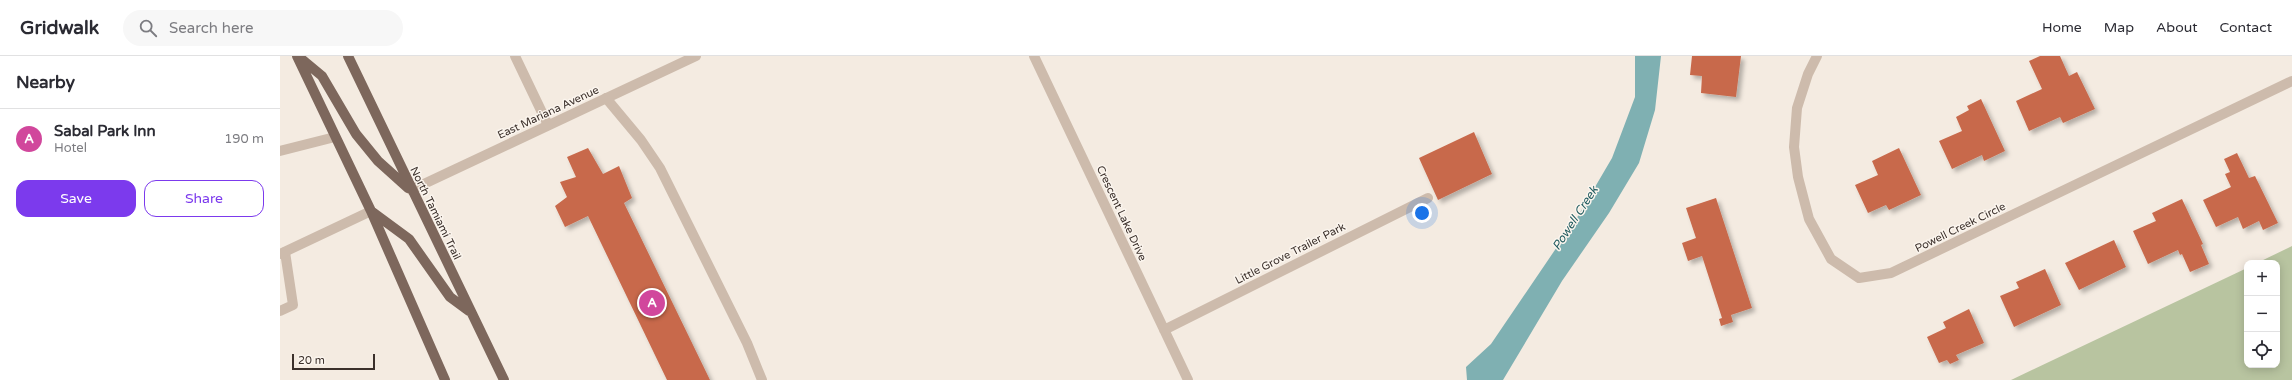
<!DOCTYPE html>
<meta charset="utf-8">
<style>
:root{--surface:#fff;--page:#f7f7f7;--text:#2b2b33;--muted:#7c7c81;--line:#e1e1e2;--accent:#7c3aed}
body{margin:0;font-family:"Varela Round",sans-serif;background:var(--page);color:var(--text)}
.controls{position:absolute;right:12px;bottom:12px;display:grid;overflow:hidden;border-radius:8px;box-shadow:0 2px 10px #0003}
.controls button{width:36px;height:36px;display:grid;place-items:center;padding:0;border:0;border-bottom:1px solid var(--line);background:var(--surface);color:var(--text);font:20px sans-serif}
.scale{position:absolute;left:12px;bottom:10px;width:83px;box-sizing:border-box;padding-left:4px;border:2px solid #3b302b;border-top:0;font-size:11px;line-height:14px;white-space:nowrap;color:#3b302b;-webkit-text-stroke:3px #fbf5ee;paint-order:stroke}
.you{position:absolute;left:1142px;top:157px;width:14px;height:14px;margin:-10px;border:3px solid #fff;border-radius:50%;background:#1a73e8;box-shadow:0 0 0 6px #1a73e833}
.badge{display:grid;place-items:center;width:26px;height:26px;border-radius:50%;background:var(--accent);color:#fff;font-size:13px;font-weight:700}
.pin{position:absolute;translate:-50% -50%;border:2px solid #fff;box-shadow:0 1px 4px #0006}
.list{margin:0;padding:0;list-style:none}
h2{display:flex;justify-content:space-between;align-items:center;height:52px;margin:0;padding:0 16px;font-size:17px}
h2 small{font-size:13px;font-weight:400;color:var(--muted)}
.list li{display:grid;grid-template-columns:26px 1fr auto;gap:12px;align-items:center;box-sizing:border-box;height:60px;padding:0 16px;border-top:1px solid var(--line)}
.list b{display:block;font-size:15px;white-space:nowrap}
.list p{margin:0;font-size:13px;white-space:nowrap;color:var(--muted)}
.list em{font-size:13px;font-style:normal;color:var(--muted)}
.actions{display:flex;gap:8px;padding:12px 16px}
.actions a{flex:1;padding:9px 0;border:1px solid var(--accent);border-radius:12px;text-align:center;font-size:14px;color:var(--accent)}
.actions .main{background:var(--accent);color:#fff}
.icon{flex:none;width:22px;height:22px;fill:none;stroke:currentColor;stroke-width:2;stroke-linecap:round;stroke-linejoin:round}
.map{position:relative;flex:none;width:2012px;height:324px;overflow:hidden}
header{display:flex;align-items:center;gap:24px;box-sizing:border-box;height:56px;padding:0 20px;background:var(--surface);border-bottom:1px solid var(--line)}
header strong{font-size:19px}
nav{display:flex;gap:22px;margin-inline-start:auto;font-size:14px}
.search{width:280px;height:36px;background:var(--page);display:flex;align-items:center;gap:10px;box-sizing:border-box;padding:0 14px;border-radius:22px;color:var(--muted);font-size:15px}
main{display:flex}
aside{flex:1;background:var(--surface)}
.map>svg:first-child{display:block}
.green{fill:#b8c4a0}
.water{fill:#7fb0b2}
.building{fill:#c8694b;filter:url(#shadow)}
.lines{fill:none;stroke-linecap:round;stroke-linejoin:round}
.service{stroke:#cdbbac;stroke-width:10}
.minor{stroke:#cdbbac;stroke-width:10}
.primary{stroke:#7d675c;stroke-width:10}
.labels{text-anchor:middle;stroke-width:3;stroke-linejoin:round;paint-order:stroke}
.street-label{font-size:11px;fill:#3b302b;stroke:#fbf5ee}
.water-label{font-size:12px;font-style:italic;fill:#1f5a5e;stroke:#fbf5ee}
</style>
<header>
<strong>Gridwalk</strong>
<div class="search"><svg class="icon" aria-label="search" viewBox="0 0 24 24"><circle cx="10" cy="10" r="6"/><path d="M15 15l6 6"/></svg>Search here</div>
<nav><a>Home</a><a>Map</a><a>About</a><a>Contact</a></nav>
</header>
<main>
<aside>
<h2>Nearby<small></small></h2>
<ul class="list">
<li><span class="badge" style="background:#d1479c">A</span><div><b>Sabal Park Inn</b><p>Hotel</p></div><em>190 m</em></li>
</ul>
<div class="actions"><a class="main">Save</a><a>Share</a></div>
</aside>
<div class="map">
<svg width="2012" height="324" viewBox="0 0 2012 324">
<defs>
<filter id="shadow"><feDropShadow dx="3.5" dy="3.5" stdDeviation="2" flood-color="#0004"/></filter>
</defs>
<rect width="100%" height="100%" fill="#f4ebe1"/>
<path class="green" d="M2012,190v134h-281l236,-112v97h30v-102h-20z"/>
<path class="water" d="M1355,0h26l-6,54 -16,53 -30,50 -47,68 -59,99h-36l-1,-13 25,-23 87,-128 34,-58 23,-61z"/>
<path class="building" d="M1412,0h49l-5,41 -35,-4 1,-17 -12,-1z
M1760,0h20l9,20 8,-4 18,37 -32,14 -3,-6 -31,14 -13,-30 26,-12 -13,-28z
M1701,43l24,52 -21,10 -2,-6 -30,14 -13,-28 23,-10 -6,-14 13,-7 -2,-4z
M1194,76l18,42 -54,26 -19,-42z
M308,92l15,26 16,-8 13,32 -8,5 86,177h-43l-79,-164 -23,11 -10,-21 12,-9 -7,-15 16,-5 -9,-20z
M1619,92l22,47 -32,15 -3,-5 -18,8 -13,-28 23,-10 -6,-14z
M1957,97l12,25 6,-2 23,47 -15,7 -4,-9 -16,8 -5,-12 -22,10 -13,-27 28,-13 -6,-13 5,-2 -6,-13z
M1436,142l36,110 -21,7 2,7 -12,4 -2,-7 3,-1 -20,-62 -14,5 -6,-18 14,-5 -10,-30z
M1902,143l21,45 -2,1 8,19 -19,8 -8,-18 -2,1 -2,-5 -30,14 -15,-33 23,-10 -4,-8z
M1834,184l12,27 -47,23 -14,-27z
M1765,213l16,36 -47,22 -14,-31 19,-8 -3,-6z
M1689,253l15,34 -28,12 3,5 -9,4 -3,-4 -8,3 -12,-26 19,-9 -3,-6z"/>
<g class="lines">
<path class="service" d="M235,0l33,69
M326,42l35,42 19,28 87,175 15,37
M0,95l55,-14
M0,255l13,-6 -8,-53"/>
<path class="minor" d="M754,0l154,324
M1537,0l-9,18 -11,34 -3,39 4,30 11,42 22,40 28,19 32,-5 401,-192
M131,134l285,-134
M0,198l91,-43
M884,274l264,-132"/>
<path class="primary" d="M17,0l74,155 74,169
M68,0l156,324
M19,1l23,19 34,58 22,27 30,27
M91,155l38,28 41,58 19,14"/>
</g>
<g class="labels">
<g class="street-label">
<text transform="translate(268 56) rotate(-25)" y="4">East Mariana Avenue</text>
<text transform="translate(156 157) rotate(64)" y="4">North Tamiami Trail</text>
<text transform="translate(842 157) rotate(65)" y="4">Crescent Lake Drive</text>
<text transform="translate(1680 171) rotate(-26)" y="4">Powell Creek Circle</text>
<text transform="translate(1010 197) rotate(-27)" y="4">Little Grove Trailer Park</text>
</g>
<g class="water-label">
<text transform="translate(1295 162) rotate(-57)" y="4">Powell Creek</text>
</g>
</g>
</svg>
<div class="controls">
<button>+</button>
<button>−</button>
<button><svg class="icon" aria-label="locate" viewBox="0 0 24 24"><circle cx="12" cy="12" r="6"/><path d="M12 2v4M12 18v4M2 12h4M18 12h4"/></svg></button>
</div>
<div class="scale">20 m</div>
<div class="you"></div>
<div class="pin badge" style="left:372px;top:247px;background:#d1479c">A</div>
</div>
</main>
